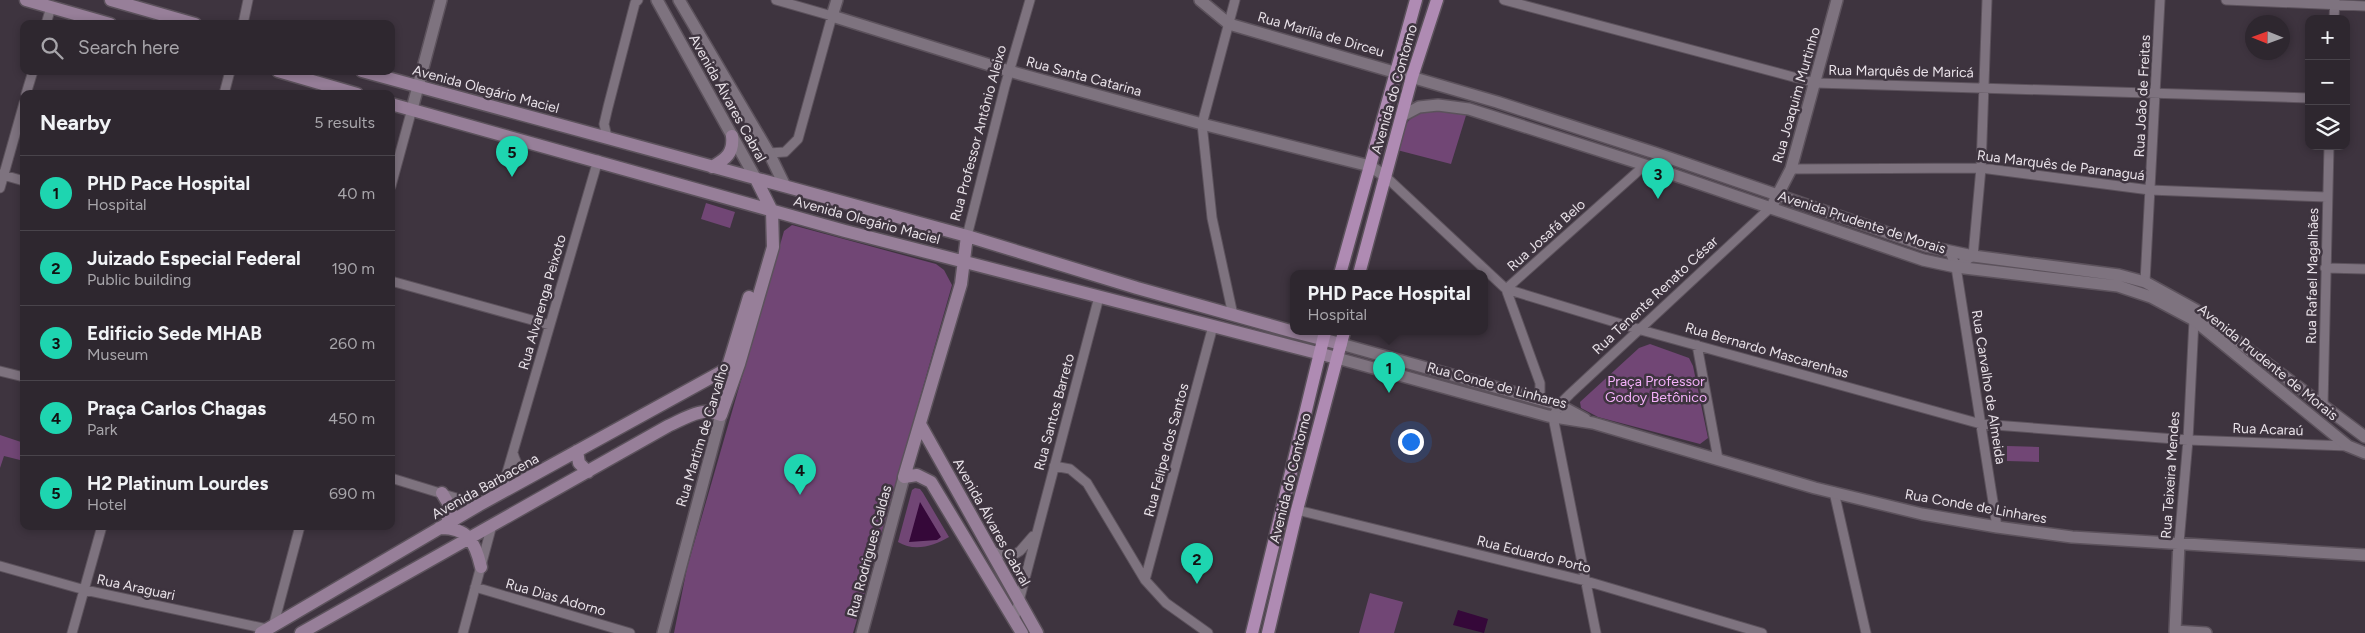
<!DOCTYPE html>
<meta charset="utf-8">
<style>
:root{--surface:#2e272f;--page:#362f37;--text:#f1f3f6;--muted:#a7a5aa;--line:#49444b;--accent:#1ed5b0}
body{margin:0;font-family:Figtree,sans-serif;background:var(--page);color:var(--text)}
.controls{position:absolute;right:15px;top:15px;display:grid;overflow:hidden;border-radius:10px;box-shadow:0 2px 8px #0003}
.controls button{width:45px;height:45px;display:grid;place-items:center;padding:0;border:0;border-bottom:1px solid var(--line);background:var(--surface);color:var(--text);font:25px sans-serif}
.compass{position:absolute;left:2245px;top:15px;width:45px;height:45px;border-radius:50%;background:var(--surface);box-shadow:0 2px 8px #0003;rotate:271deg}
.you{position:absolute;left:1410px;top:441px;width:18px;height:18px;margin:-12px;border:4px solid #fff;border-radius:50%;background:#1a73e8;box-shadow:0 0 0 8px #1a73e833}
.badge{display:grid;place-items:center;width:32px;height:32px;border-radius:50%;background:var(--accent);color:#111;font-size:16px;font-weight:700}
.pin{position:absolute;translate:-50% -41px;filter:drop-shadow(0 1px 2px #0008)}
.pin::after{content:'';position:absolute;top:26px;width:18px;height:15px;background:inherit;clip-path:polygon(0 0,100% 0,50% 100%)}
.popup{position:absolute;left:1290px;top:270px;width:198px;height:65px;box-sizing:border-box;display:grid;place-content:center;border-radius:10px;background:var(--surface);filter:drop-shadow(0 1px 4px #0005);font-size:16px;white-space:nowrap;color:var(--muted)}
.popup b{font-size:19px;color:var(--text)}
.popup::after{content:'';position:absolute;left:50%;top:100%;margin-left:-10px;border:10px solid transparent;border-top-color:var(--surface)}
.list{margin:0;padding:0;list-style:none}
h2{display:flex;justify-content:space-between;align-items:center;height:65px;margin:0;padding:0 20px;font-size:21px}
h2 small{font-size:16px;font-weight:400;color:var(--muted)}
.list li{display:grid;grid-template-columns:32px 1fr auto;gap:15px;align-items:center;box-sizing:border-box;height:75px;padding:0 20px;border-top:1px solid var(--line)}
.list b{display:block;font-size:19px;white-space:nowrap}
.list p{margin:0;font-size:16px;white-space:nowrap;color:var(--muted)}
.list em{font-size:16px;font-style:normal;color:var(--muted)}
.icon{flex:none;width:28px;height:28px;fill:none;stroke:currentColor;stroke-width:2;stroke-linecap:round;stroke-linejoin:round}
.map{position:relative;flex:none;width:2365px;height:633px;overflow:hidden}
.search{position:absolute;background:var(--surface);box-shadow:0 2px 8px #0003;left:20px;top:20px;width:375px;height:55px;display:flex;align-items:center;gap:12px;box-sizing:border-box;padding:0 18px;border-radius:10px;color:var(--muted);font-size:19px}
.panel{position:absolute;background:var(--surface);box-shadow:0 2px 8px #0003;left:20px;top:90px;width:375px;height:440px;border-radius:10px}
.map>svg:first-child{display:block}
.green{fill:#714675}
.water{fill:#350839}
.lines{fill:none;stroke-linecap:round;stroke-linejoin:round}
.minor-casing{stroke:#5c525c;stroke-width:11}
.tertiary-casing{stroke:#5c525c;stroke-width:14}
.secondary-casing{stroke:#5c525c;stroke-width:15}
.primary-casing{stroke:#5c525c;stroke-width:15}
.minor{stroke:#7e737f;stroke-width:9}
.tertiary{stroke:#7e737f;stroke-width:11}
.secondary{stroke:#977f99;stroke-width:12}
.primary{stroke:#af8bb3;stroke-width:12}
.labels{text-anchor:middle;stroke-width:5;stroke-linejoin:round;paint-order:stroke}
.street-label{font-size:14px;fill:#e8e1e8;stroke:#3e343f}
.park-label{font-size:14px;fill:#f4b1fa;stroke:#3e343f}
</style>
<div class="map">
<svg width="2365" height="633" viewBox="0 0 2365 633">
<rect width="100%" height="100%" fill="#3e343f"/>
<path class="green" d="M1437,108l31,1 -17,55 -54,-14c7,-29 10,-34 40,-42z
M706,203l29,9 -5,16 -29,-9z
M792,225l144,39 8,6 8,15 -92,324 -7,24h-179l13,-65 97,-337z
M1650,344l39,14 4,8 15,72 -8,6 -102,-27 -17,-9 -1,-6 59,-54z
M0,435l24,8v18l-20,-5 -4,12z
M2007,446l32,1v15l-32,-1z
M915,488l5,1 3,4 26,44c-15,9 -35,15 -51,5l14,-52z
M1370,593l33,9 -9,31h-35z"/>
<path class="water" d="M920,502l21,35 -4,3 -28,2z
M1458,610l30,9 -4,14 -31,-8z"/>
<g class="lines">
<g class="minor-casing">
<path id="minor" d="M1504,0l312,83 493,15
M2226,0l139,6
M2334,19l1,-19
M46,24l5,-17
M243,24l5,-24
M26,94l7,-23
M224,94l6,-23
M607,137l-3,-13 4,-17 27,-104 3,-3
M769,153l16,-1 13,-13 34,-123 -56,-16
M1791,169l190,-1 169,22 177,7
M0,174l24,7
M1385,176l121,113 135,41 340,94 207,16 160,6
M391,186l21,-77
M0,188l24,-85
M967,236l38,-150 25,-86
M1950,252l6,15 41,260
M1956,267l17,-11 8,-88 6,-168
M2325,268l40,1
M391,281l159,44
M2145,282l15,-282
M1233,315l-21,-97 -10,-94 33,-124
M1697,345l21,114
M0,371l24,6
M1537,398l3,-6v-9l-34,-94 139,-124
M2323,406l6,-260
M513,453c4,13 7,18 20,22
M1054,466l16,3 17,14 58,97 21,23 42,30
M391,478l88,27
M1834,492l32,141
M501,493l97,-333
M1297,510l289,71 176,52
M2179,543l9,-103 6,-120
M990,551l22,5 8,-5 13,-15
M0,566l85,24 182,39
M1145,580l68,-254
M475,587l155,46
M1014,620l85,-323
M273,627l27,-101
M72,633l30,-107
M463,633l29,-108
M1596,633l-43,-216 6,-12 11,-11 200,-186"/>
</g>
<g class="tertiary-casing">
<path id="tertiary" d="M657,0l99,179
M679,0l90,153 16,33
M837,0l-5,16 177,55 193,53 168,42 15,10
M1200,0l29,24 268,78 158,51 271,93 47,10 146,19 26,7 51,28 169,127
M412,109l29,-109
M1402,116l17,-9 19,-2 31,4 176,56 278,95 33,7 162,19 33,11 43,23 154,126 17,7
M1774,202l17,-33 46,-169
M1341,344l218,61 26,14
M1337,358l211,58 45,7 222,65 107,26 75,13 75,10 293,18
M2179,543l-4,88 31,2
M663,633l58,-218
M862,633l42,-156"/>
</g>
<g class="secondary-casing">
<path id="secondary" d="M26,0l84,24
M111,0l84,24
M278,71l79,23
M362,71l605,165 170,52 157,44
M391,104l454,127 492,127
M712,167c14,-8 22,-14 20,-31
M967,236l-6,48 -57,193 13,-2 14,7 91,151
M1294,332l47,12
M921,426l116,207
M577,451l2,12 9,9
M442,493l9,15 -4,16
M439,528c28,-1 36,13 42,39
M261,633l218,-128 242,-133 5,-3 3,-6 20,-66
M301,633l367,-207c18,-8 34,-20 53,-11l18,-51 34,-117 -1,-36 -16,-32"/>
</g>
<g class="primary-casing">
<path id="primary" d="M1340,274l76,-274
M1359,274l53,-197 25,-77
M1252,633l73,-301
M1268,633l29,-123 47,-178"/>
</g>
<use href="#minor" class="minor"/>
<use href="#tertiary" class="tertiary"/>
<use href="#secondary" class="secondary"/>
<use href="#primary" class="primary"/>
</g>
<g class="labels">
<g class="street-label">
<text transform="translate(1321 34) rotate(16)" y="5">Rua Marília de Dirceu</text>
<text transform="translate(1901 71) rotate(1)" y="5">Rua Marquês de Maricá</text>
<text transform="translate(1084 76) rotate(15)" y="5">Rua Santa Catarina</text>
<text transform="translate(486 89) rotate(15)" y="5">Avenida Olegário Maciel</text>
<text transform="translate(1394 89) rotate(-74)" y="5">Avenida do Contorno</text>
<text transform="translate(1796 95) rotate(-74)" y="5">Rua Joaquim Murtinho</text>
<text transform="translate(2142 96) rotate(-87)" y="5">Rua João de Freitas</text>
<text transform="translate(728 98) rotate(61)" y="5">Avenida Álvares Cabral</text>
<text transform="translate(978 133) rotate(-75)" y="5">Rua Professor Antônio Aleixo</text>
<text transform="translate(2061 165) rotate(7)" y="5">Rua Marquês de Paranaguá</text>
<text transform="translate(867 220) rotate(15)" y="5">Avenida Olegário Maciel</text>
<text transform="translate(1862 222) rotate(18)" y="5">Avenida Prudente de Morais</text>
<text transform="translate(1546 235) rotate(-42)" y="5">Rua Josafá Belo</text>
<text transform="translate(2312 276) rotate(-89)" y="5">Rua Rafael Magalhães</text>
<text transform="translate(1655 295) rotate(-43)" y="5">Rua Tenente Renato César</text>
<text transform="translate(542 302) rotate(-74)" y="5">Rua Alvarenga Peixoto</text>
<text transform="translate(1767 350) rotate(16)" y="5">Rua Bernardo Mascarenhas</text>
<text transform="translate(2268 362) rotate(39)" y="5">Avenida Prudente de Morais</text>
<text transform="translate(1497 385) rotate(15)" y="5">Rua Conde de Linhares</text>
<text transform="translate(1989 387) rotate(81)" y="5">Rua Carvalho de Almeida</text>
<text transform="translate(1054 412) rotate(-75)" y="5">Rua Santos Barreto</text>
<text transform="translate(2268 429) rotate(2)" y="5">Rua Acaraú</text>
<text transform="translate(702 435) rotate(-73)" y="5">Rua Martim de Carvalho</text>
<text transform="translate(1166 450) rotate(-75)" y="5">Rua Felipe dos Santos</text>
<text transform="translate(2170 475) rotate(-86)" y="5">Rua Teixeira Mendes</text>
<text transform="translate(1290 478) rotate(-76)" y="5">Avenida do Contorno</text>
<text transform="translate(485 486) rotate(-29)" y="5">Avenida Barbacena</text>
<text transform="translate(1976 506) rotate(10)" y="5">Rua Conde de Linhares</text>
<text transform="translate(992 522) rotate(61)" y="5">Avenida Álvares Cabral</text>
<text transform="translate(869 551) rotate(-75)" y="5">Rua Rodrigues Caldas</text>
<text transform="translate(1534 554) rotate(14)" y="5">Rua Eduardo Porto</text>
<text transform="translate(136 587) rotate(12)" y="5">Rua Araguari</text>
<text transform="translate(556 597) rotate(16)" y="5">Rua Dias Adorno</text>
</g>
<g class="park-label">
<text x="1656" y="386">Praça Professor<tspan x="1656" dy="16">Godoy Betônico</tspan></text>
</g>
</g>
</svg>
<div class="controls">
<button>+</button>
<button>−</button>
<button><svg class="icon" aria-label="layers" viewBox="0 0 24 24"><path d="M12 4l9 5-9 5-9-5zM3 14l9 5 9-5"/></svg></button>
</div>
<svg class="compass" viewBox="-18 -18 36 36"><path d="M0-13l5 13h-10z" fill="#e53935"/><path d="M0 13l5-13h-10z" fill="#a7a5aa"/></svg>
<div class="you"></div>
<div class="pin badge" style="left:1389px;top:393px">1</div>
<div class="popup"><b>PHD Pace Hospital</b>Hospital</div>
<div class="pin badge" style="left:1197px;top:584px">2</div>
<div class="pin badge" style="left:1658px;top:199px">3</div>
<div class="pin badge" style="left:800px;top:495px">4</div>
<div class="pin badge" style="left:512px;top:177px">5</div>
<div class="search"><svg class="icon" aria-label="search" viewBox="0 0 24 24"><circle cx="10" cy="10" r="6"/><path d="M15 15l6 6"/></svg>Search here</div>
<section class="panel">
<h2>Nearby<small>5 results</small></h2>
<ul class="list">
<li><span class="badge">1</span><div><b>PHD Pace Hospital</b><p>Hospital</p></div><em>40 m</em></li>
<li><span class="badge">2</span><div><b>Juizado Especial Federal</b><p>Public building</p></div><em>190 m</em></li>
<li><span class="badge">3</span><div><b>Edificio Sede MHAB</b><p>Museum</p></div><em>260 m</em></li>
<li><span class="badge">4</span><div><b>Praça Carlos Chagas</b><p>Park</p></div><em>450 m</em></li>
<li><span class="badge">5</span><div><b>H2 Platinum Lourdes</b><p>Hotel</p></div><em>690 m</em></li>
</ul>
</section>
</div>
